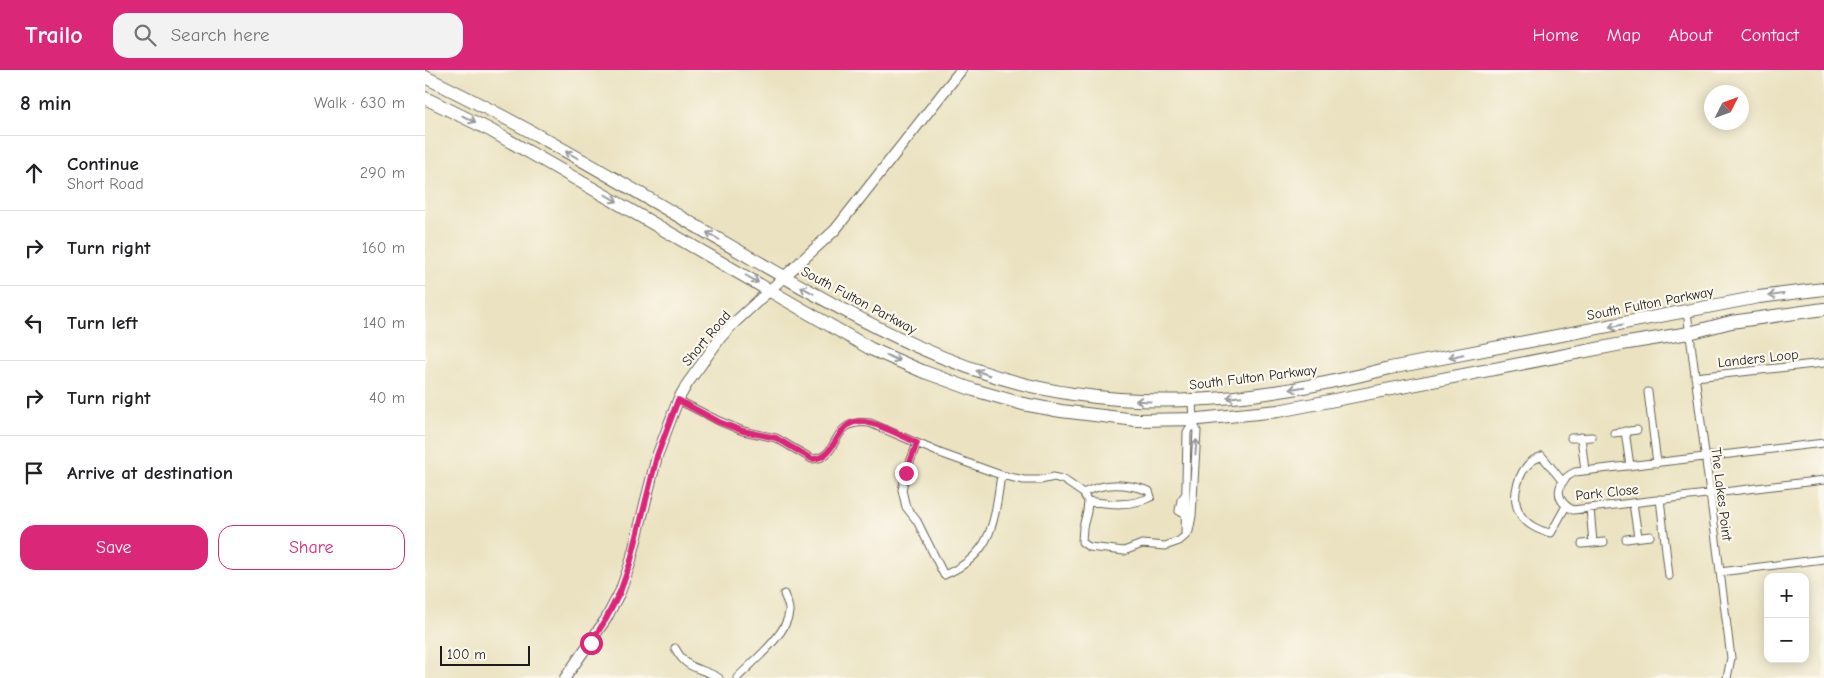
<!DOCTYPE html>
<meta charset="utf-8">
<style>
:root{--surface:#fff;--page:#f2f2f2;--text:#202124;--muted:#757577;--line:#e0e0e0;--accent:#db2777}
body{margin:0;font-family:"Comic Neue",sans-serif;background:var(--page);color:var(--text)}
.controls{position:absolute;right:15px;bottom:15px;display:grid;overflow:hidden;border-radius:10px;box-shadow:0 2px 12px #0003}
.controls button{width:45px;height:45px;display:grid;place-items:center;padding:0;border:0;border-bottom:1px solid var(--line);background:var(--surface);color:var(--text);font:25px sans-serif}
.compass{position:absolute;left:1279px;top:15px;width:45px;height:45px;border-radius:50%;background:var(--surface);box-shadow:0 2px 12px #0003;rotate:48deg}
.scale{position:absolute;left:15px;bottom:12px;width:90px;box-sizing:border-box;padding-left:5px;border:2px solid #1c1c1c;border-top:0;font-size:14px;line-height:18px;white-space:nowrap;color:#1c1c1c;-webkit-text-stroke:4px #fbf7ec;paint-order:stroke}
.stop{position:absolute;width:15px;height:15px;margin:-11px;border:4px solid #db2777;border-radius:50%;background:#fff}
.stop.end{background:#db2777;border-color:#fff;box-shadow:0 1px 5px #0008}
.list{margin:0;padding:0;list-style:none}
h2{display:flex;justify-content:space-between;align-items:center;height:65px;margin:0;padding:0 20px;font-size:21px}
h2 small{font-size:16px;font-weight:400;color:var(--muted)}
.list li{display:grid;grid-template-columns:32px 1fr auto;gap:15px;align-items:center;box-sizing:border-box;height:75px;padding:0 20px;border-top:1px solid var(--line)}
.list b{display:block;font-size:19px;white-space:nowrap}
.list p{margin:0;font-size:16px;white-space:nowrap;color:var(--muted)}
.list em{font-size:16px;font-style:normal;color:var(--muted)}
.actions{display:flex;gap:10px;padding:15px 20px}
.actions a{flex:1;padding:11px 0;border:1px solid var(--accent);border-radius:15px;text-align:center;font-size:18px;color:var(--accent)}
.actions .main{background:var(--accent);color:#fff}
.icon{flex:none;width:28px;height:28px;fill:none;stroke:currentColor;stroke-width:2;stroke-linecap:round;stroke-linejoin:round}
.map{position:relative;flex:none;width:1399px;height:608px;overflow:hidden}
header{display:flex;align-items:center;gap:30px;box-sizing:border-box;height:70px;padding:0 25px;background:var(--accent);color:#fff}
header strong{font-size:24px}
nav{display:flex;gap:28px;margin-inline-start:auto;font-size:18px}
.search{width:350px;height:45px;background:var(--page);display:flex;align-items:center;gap:12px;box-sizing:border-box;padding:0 18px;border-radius:15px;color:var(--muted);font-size:19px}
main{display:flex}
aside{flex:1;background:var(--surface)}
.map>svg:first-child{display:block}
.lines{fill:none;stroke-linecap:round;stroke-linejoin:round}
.street-casing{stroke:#646155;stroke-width:9}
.secondary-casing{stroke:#646155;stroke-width:12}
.highway-casing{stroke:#646155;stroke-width:14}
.street{stroke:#fff;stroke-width:7}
.secondary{stroke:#fff;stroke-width:10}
.highway{stroke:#fff;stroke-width:12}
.oneway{stroke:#999}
.route{stroke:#db2777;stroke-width:6}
.labels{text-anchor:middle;stroke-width:4.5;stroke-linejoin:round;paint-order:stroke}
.street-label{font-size:14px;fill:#1c1c1c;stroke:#fbf7ec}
</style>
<header>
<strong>Trailo</strong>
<div class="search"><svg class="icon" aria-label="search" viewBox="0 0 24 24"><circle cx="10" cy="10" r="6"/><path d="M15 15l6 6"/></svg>Search here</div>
<nav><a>Home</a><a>Map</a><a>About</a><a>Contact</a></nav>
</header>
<main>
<aside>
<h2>8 min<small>Walk · 630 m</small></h2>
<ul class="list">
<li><svg class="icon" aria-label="ahead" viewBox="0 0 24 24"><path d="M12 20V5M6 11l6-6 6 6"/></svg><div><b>Continue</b><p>Short Road</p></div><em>290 m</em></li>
<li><svg class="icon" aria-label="right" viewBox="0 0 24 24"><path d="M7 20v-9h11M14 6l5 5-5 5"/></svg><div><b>Turn right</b></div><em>160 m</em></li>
<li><svg class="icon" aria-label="left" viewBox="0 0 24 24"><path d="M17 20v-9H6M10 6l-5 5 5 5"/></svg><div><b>Turn left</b></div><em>140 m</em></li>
<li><svg class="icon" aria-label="right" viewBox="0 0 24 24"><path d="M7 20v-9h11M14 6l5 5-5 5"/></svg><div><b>Turn right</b></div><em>40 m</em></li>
<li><svg class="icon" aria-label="arrive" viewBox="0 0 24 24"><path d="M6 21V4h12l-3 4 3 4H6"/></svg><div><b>Arrive at destination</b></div></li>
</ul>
<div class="actions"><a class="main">Save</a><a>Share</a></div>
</aside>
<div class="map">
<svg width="1399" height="608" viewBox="0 0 1399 608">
<rect width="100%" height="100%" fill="#fbf7ec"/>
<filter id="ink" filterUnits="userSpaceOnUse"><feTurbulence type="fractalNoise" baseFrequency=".02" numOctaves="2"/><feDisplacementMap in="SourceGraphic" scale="10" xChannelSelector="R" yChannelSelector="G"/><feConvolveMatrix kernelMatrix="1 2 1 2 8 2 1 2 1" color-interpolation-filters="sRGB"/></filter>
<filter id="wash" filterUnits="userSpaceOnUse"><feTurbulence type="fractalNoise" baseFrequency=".0096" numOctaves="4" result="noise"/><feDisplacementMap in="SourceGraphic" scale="20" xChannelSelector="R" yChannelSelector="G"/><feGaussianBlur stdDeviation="1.12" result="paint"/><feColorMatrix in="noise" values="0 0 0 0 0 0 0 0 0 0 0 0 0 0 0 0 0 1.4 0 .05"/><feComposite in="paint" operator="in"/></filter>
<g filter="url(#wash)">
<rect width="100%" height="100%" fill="#eae2c0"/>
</g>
<g filter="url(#ink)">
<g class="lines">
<g class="street-casing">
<path id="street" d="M1262,242l44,346 -4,20
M1270,307l129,-14
M1223,322l9,71
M253,330l41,21 24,10 33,7 36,21c31,-1 15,-41 58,-36l70,30 61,22 23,5h16l14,-3 10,3 19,13 5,8 -1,11 -4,15 -1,15 7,5 35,4 18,-7 23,2 14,-5 6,-5 4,-5 3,-15 5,-85 -4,-9 -1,-21
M1200,361l5,35
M1189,363l23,-3
M1156,367l4,34
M1146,368l21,-1
M492,373l-11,30 -4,17 4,17 11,14 27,54c49,-20 50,-53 57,-100
M1399,373l-249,29c-19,9 -22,28 -2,38l251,-30
M1138,412l-21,-26c-3,2 -8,3 -10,5 -14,11 -21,36 -13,51 6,12 20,19 32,21l15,-27
M658,423c22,-11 42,-10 66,-2l2,6c-21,10 -41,7 -63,4
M760,425l-4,5 -2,11 7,4
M1235,429l9,77
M1208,433l5,34
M1165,438l3,35
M760,466l2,-104 6,-10
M1201,469l24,-3
M1157,474l22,-2
M1295,502l104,-13
M250,578c13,24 24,18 44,30
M312,608c15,-16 50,-43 52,-66 1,-5 -3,-12 -5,-18"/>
</g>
<g class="secondary-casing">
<path id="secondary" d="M140,608l41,-59 14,-27 10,-28 27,-108 21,-56 9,-16 34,-47 12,-13 102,-94 126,-160"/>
</g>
<g class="highway-casing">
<path id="highway" d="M0,7c112,54 218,119 326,181 102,58 204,119 322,136 107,16 213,1 317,-26l369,-71 65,-8
M0,28l63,31 48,27 335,193 51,22 52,19 49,14 38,7 75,9 63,-1 79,-8 344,-67 67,-11 42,-11 93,-13"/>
</g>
<use href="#street" class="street"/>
<use href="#secondary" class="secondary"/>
<use href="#highway" class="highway"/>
</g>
<defs><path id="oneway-shaft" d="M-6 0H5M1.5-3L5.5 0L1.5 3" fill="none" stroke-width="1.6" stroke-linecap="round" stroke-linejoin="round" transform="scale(1.25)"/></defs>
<g class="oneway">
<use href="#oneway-shaft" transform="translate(44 49) rotate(26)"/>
<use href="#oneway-shaft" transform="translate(147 85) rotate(-150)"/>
<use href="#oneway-shaft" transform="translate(186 128) rotate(30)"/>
<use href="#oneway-shaft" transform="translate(288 166) rotate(-150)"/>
<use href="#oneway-shaft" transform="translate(327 209) rotate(30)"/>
<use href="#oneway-shaft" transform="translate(382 220) rotate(-151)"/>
<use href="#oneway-shaft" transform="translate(1351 225) rotate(172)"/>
<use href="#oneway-shaft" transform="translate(1191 256) rotate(169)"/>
<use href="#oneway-shaft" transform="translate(1031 286) rotate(167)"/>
<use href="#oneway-shaft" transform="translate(468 288) rotate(24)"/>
<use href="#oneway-shaft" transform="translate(558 303) rotate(-161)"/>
<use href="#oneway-shaft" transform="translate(872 318) rotate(170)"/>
<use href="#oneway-shaft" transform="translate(809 327) rotate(174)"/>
<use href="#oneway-shaft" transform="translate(718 331) rotate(-177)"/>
<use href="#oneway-shaft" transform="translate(771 377) rotate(-86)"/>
</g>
</g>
<g class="lines" filter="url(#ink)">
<path class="route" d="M166,573l15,-24 14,-27 10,-28 27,-108 21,-56 41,22 24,9 33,7 36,21c29,-1 21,-46 58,-36 16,4 32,13 47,20l-11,30"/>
</g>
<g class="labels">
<g class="street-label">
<text transform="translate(434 230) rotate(28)" y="5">South Fulton Parkway</text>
<text transform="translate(1225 233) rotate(-11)" y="5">South Fulton Parkway</text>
<text transform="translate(281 268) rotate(-50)" y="5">Short Road</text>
<text transform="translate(1333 288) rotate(-6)" y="5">Landers Loop</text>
<text transform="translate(828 307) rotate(-7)" y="5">South Fulton Parkway</text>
<text transform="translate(1182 422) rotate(-6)" y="5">Park Close</text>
<text transform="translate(1297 424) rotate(83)" y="5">The Lakes Point</text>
</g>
</g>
</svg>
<div class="controls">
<button>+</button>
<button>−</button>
</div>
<svg class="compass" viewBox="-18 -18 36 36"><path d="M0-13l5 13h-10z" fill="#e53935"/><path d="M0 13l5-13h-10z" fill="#757577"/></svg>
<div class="scale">100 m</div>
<div class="stop" style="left:166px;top:573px"></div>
<div class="stop end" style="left:481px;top:403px"></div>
</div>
</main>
